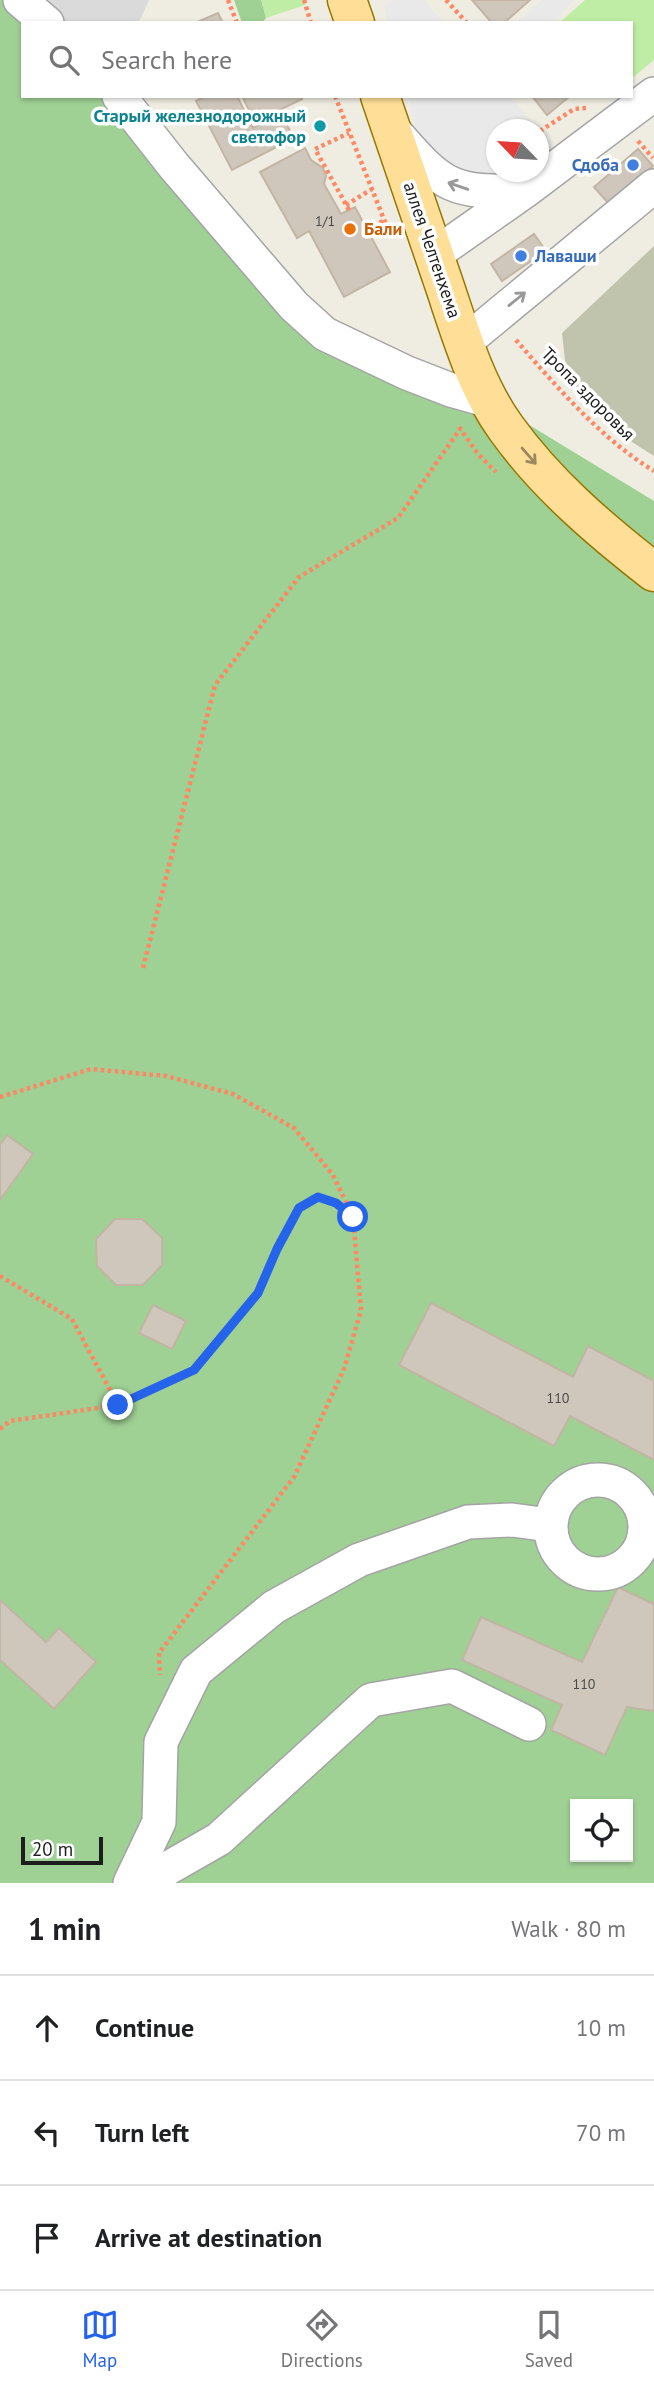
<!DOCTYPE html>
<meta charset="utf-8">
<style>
:root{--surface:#fff;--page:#f6f6f6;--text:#202124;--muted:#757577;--line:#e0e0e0;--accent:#2563eb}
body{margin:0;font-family:"PT Sans",sans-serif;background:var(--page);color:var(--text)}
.controls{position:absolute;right:21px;bottom:21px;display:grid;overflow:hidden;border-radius:0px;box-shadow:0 2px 5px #0004}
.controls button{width:63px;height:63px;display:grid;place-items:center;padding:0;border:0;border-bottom:2px solid var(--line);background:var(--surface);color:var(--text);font:35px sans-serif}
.compass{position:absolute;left:486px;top:119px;width:63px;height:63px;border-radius:50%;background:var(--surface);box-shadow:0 2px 5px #0004;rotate:295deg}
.scale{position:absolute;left:21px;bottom:18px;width:82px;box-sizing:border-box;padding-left:7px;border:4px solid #1d1d1d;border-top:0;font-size:19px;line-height:24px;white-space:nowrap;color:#1d1d1d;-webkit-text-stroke:5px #fff;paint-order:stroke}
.stop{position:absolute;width:21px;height:21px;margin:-16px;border:5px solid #2563eb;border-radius:50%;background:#fff}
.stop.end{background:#2563eb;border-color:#fff;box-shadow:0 2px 7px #0008}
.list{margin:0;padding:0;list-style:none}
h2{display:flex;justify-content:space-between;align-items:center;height:91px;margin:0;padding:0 28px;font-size:30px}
h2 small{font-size:23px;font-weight:400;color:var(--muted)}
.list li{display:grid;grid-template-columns:46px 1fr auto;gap:21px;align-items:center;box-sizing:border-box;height:105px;padding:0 28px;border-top:2px solid var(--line)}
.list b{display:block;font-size:26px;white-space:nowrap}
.list em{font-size:23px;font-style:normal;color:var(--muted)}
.icon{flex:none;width:38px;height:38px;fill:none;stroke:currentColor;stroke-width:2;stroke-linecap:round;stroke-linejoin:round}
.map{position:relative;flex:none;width:654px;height:1883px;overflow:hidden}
.search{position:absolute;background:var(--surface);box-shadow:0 2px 5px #0004;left:21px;right:21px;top:21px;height:77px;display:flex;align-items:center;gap:18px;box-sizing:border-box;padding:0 24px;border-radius:0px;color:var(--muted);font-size:26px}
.sheet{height:406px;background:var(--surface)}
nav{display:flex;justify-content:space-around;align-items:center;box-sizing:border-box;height:98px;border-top:2px solid var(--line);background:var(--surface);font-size:19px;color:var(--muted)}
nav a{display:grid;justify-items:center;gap:4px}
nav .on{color:var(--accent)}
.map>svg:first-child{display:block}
.residential{fill:#dbdada}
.construction{fill:#c1c4ad}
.grass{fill:#bfeda5}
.forest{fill:#9fd194;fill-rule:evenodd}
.parking{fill:#e9e9e9}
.building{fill:#cfc7bb;stroke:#c2b5a4;stroke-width:2}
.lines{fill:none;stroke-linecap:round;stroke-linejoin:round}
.minor-casing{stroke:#a4a4a4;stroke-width:36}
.major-casing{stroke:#967800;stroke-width:41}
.path{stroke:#ff8763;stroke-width:4.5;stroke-dasharray:3.5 3.5;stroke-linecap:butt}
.minor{stroke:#fff;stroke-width:33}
.major{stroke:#ffdf97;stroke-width:38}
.oneway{stroke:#999}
.oneway2{stroke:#998860}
.route{stroke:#2563eb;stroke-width:9}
.culture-dot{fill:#0f9aa8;stroke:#fff;stroke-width:2.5}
.shop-dot{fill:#3f7fe0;stroke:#fff;stroke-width:2.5}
.food-dot{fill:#e8710a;stroke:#fff;stroke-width:2.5}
.labels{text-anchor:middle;stroke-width:7;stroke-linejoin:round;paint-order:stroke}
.number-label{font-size:14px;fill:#4a4844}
.culture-label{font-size:18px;font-weight:bold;fill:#0d838f;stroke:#fff;text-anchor:end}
.shop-label{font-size:18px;font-weight:bold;fill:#366cbe;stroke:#fff;text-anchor:end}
.food-label{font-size:18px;font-weight:bold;fill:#c56008;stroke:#fff;text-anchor:start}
.street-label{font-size:18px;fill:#1d1d1d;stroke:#fff}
</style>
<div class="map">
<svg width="654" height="1883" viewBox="0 0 654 1883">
<rect width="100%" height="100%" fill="#efece2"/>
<path class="residential" d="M21,0h128l-8,18 -5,5h-83z"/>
<path class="construction" d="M654,246v210l-22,-14 -65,-64 -5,-45z"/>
<path class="grass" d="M261,0h43l1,5 -39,13z
M585,0h69v60l-23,19v-56h-72z"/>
<path class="forest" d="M0,0h20l3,23v73h96l175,210 196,95 164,100v1382h-654zM575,1804h53v53h-53z
M234,0h27l5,18 -4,5h-20z"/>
<path class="parking" d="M394,0h30l20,23h-56l-4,-17z
M542,0h33l-25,23h-34z
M408,96h102l50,58 -21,14 -1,-38h-42v42h36l-25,8 -39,2 -49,-43z"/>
<path class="building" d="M472,0h58l-26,23h-12z
M218,13l5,10h-28z
M206,96h31l16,32 28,-14 13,24 -62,32 -36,-69z
M242,96h58l2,3 -47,23z
M532,96h38l-23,19z
M305,148l6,12 12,8 3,8 -2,8 17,30 14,-7 35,65 -46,25 -35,-66 -12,7 -37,-66z
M638,149l15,17 -43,39 -16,-18z
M534,234l12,17 -44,30 -11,-17z
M7,1135l26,19 -33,46v-55z
M115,1219h27l20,19v27l-19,20h-27l-19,-19 -1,-27z
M431,1303l142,74 15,-31 66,35v79l-84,-44 -16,30 -155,-81z
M153,1305l33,16 -14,28 -33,-16z
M618,1587l35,17 1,-3v110l-27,-4 -22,48 -54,-25 11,-25 -100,-45 19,-43 101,45z
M0,1600l46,42 13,-14 37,34 -42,47 -54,-49z"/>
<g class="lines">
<g class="minor-casing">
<path id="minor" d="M20,0l27,23
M119,96l55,70 120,140 31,28 82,39 44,17 39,11
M396,133c47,55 57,60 129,58
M434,255l91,-64 129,-97
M464,343l190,-157
M551 1527a47 47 0 1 1 94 0a47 47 0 1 1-94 0Z
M130,1883l29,-61 2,-80 35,-71 78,-64 85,-47 109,-38 44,-2 37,5
M142,1883l77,-44 152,-139 81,-14 77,38"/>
</g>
<g class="major-casing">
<path id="major" d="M347,0l8,23
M380,96c22,64 43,128 65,191 16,48 31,100 61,141 40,56 94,102 148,144"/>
</g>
<path class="path" d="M228,0l9,23
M304,0l7,23
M446,0l21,23
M335,96l54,136
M540,131l34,-22 12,-1
M638,141l15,17
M346,205l26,-16
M349,210l-34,-61 34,-16
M367,229l18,-9
M516,340c41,47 84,98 138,131
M459,427l19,27 18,18
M143,968l72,-283 84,-108 99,-59 62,-89
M0,1097l91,-28 75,7 67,18 61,34 39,47 19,40
M0,1276l72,43 46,86
M0,1429l10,-8 108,-16 76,-35 64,-77 19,-44 22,-41 19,-11 18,6 17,14 8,93 -17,59 -50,108 -135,176 1,22"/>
<use href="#minor" class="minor"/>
<use href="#major" class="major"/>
</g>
<defs><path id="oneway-shaft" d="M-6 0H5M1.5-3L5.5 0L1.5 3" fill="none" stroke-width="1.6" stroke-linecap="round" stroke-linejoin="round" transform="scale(1.75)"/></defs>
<g class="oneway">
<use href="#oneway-shaft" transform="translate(458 186) rotate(-161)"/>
<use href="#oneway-shaft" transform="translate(517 299) rotate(-39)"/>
</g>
<use class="oneway2" href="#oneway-shaft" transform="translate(529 456) rotate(49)"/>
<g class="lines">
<path class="route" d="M118,1405l76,-35 64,-77 19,-44 22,-41 19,-11 18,6 17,14"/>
</g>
<circle class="culture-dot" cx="320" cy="126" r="7"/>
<g class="shop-dot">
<circle cx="633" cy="165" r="7"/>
<circle cx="521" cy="256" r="7"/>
</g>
<circle class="food-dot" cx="350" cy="229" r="7"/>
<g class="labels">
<g class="number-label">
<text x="325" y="226">1/1</text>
<text x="558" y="1403">110</text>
<text x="584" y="1689">110</text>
</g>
<g class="culture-label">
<text x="306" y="122">Старый железнодорожный<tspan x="306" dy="21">светофор</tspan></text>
</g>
<g class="shop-label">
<text x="619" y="171">Сдоба</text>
<text x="535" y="262" text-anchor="start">Лаваши</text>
</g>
<g class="food-label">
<text x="364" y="235">Бали</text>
</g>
<g class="street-label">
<text transform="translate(432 250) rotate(71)" y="6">аллея Челтенхема</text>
<text transform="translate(588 394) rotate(45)" y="6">Тропа здоровья</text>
</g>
</g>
</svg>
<div class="controls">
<button><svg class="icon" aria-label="locate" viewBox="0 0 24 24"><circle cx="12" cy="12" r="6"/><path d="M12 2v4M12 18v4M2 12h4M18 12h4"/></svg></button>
</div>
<svg class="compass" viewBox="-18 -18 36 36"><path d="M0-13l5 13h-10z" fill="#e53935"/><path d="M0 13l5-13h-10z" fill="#757577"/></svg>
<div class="scale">20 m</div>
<div class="stop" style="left:353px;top:1217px"></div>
<div class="stop end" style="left:118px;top:1405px"></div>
<div class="search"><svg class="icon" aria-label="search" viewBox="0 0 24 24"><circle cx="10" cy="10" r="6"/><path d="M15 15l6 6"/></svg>Search here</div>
</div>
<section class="sheet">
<h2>1 min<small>Walk · 80 m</small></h2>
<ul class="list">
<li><svg class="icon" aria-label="ahead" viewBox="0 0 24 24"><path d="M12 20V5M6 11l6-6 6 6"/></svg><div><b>Continue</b></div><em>10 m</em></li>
<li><svg class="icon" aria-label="left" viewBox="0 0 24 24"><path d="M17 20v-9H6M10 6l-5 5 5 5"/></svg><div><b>Turn left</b></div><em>70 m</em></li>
<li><svg class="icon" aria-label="arrive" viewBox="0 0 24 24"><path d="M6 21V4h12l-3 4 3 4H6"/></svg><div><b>Arrive at destination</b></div></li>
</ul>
</section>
<nav>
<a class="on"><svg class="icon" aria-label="map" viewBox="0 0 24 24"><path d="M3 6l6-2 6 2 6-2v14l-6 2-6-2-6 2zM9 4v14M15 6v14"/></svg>Map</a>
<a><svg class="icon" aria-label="directions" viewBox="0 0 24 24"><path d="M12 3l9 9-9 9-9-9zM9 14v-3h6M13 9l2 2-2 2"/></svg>Directions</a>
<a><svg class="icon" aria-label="saved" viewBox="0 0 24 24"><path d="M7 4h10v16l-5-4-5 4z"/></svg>Saved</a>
</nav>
